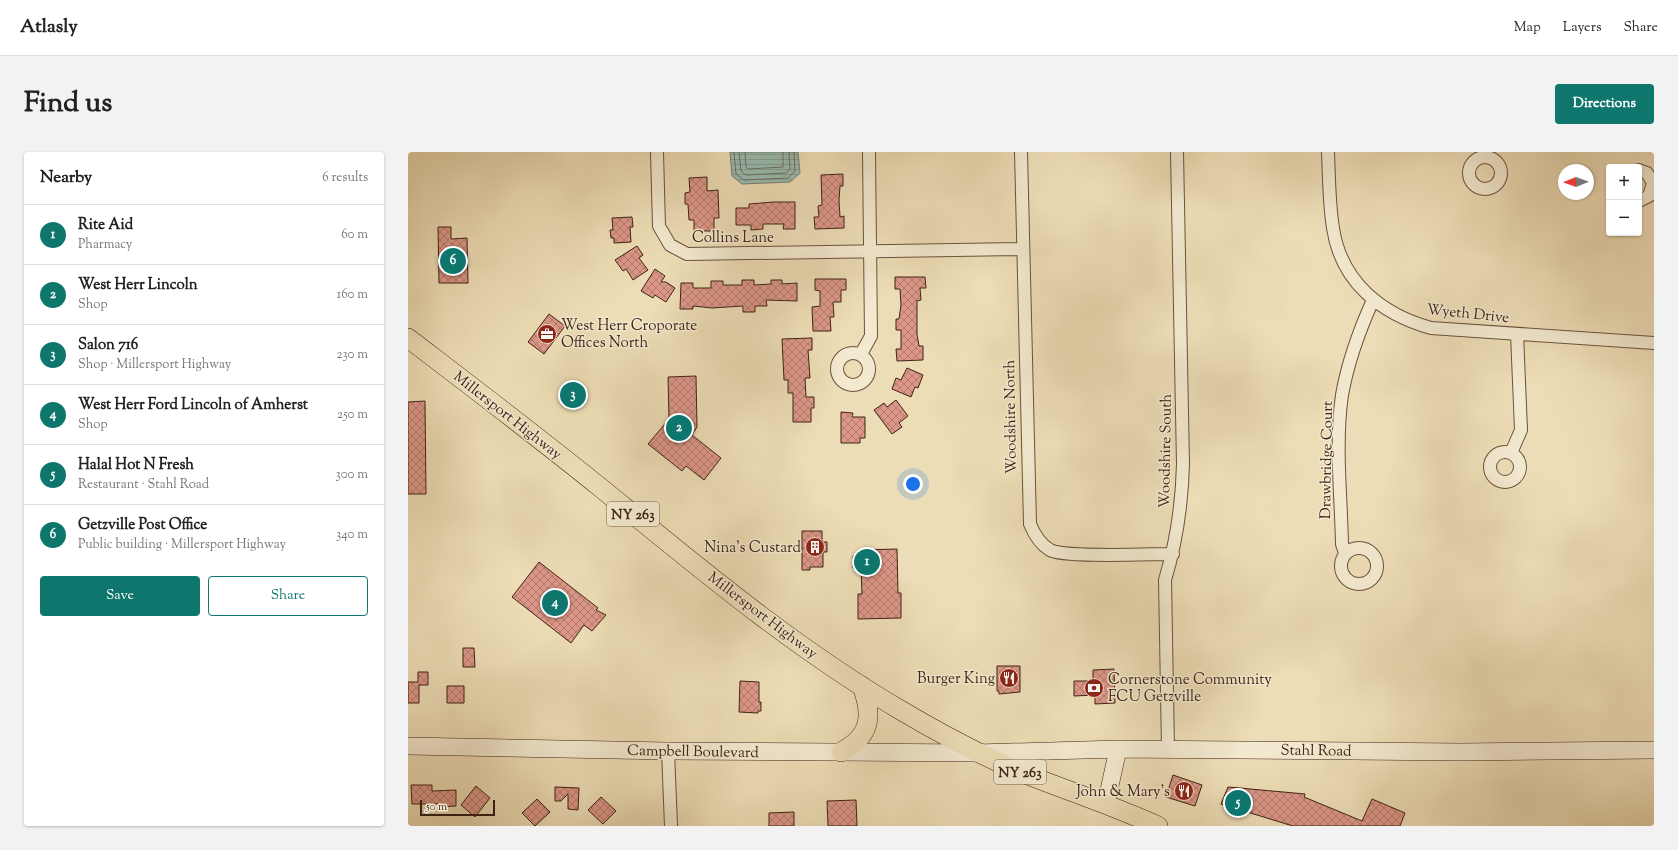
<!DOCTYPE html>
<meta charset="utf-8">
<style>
:root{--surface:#fff;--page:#f2f2f2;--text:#222;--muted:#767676;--line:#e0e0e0;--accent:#0f766e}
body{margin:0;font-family:"Sorts Mill Goudy",serif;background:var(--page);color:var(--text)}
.controls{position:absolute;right:12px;top:12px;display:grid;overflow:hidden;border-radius:4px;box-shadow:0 1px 3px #0004}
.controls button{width:36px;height:36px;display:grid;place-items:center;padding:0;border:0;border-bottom:1px solid var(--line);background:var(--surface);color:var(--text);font:20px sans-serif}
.compass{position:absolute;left:1150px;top:12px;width:36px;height:36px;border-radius:50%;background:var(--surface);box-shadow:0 1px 3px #0004;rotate:269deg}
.scale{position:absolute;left:12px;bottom:10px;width:75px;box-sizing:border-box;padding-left:4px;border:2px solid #3e2315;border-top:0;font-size:11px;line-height:14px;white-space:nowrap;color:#3e2315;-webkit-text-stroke:3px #f3e9d0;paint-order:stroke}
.you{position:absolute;left:505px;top:332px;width:14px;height:14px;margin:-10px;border:3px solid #fff;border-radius:50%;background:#1a73e8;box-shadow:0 0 0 6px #1a73e833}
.badge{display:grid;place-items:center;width:26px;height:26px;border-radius:50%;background:var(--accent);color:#fff;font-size:13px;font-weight:700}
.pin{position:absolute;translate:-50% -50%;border:2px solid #fff;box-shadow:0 1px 4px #0006}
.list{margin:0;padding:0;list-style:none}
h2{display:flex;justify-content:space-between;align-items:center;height:52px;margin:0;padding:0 16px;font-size:17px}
h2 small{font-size:13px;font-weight:400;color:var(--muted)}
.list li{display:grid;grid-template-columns:26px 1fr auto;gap:12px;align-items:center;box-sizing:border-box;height:60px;padding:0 16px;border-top:1px solid var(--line)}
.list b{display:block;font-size:15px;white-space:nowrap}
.list p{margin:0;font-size:13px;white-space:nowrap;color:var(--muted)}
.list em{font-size:13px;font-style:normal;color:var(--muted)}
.actions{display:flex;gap:8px;padding:12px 16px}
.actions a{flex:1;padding:9px 0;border:1px solid var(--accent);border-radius:4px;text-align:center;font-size:14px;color:var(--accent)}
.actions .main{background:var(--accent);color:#fff}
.map{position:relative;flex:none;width:1246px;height:674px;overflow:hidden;border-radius:4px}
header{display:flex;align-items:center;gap:24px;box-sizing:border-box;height:56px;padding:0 20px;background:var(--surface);border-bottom:1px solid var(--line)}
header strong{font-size:19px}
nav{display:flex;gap:22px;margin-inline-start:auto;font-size:14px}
.intro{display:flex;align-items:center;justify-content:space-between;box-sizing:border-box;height:96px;padding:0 24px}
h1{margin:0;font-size:28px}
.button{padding:10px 18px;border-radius:4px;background:var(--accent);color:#fff;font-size:14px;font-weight:700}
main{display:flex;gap:24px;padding:0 24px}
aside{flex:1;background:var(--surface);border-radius:4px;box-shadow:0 1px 3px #0004}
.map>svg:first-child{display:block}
.water{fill:url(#water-rules);stroke:#757e71}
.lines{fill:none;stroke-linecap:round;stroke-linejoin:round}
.shore{stroke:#6c6f62;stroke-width:1}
.building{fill:url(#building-cross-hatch);stroke:#3e2315}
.street-casing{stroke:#6a523d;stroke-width:14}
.secondary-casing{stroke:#3e2315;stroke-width:18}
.primary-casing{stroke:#3e2315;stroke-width:20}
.street{stroke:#f3e9d0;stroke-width:12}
.secondary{stroke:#f3e9d0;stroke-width:17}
.primary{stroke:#edddb6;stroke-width:19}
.labels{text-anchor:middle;stroke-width:3;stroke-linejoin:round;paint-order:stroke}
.shield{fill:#f3e9d0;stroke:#745e4d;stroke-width:1}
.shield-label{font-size:14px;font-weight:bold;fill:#3e2315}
.street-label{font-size:15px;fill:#3e2315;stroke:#f3e9d0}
.poi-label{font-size:15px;fill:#3e2315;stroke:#f3e9d0;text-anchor:end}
</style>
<header>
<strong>Atlasly</strong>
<nav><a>Map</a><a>Layers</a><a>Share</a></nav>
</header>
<div class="intro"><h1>Find us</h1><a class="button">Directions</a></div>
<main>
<aside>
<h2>Nearby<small>6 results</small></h2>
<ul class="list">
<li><span class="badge">1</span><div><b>Rite Aid</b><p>Pharmacy</p></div><em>60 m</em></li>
<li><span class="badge">2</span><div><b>West Herr Lincoln</b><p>Shop</p></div><em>160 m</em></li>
<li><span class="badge">3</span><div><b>Salon 716</b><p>Shop · Millersport Highway</p></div><em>230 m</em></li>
<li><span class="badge">4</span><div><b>West Herr Ford Lincoln of Amherst</b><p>Shop</p></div><em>250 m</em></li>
<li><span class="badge">5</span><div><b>Halal Hot N Fresh</b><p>Restaurant · Stahl Road</p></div><em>300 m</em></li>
<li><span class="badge">6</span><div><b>Getzville Post Office</b><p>Public building · Millersport Highway</p></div><em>340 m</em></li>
</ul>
<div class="actions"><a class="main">Save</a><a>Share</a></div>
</aside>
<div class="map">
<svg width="1246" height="674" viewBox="0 0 1246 674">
<defs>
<pattern id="water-rules" width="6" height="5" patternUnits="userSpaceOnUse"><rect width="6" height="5" fill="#99bbaf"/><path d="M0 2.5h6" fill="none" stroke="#85a096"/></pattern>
<pattern id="building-cross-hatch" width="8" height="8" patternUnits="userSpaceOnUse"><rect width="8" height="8" fill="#dc9788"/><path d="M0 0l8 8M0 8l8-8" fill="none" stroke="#b47b6e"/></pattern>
</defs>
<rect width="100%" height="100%" fill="#edddb6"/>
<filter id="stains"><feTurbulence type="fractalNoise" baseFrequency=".005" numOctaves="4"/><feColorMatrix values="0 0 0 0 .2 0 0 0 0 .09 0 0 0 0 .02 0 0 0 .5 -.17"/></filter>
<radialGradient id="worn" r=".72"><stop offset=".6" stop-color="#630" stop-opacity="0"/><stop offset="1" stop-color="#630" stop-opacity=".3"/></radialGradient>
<path class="water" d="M322,0h68l2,21 -10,9 -48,2 -10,-8z"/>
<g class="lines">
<path class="shore" d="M326,0l2,22 8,6 44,-2 7,-7 -1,-19
M331,0l2,19 5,4 40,-2 4,-4 -1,-17
M337,0l1,15 2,2 35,-2v-15"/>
</g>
<path class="building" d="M435,22v12h-3l-1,14 1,17 4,-1v12l-29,1 -1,-12h5l-1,-11 4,-1 -1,-30z
M299,25v14l11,-1 1,28h-5v13h-20v-11h-5l-1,-16h-3v-11l5,-1 -1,-14z
M366,50h21v27h-12l1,-5h-21v5l-12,1v-5h-15v-17h13v-4z
M224,65l1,10h-3l1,15 -17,1v-5h-3l-1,-8h3l-1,-12z
M30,75h13v12l16,-1 1,45h-29z
M229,94l6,9 -4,3 9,12 -15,10 -7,-11 -3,2 -8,-11z
M247,117l10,7 -4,6h5l9,6 -9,14 -11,-7 -2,3 -12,-7z
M487,125h30l1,11h-6l1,12 -4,1v33l2,12h4v14l-26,1 -1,-12h5v-19h-5v-11h3l2,-14 -1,-16h-5z
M407,127h31v11h-5v12h-8l1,15h-4l1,14h-18l-1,-24 8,-1v-15l-5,-1z
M334,128h12v5l17,-1v-4h11v4l15,-1v18l-31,-1 1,6h-12v6h-12v-6l-31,2 -19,-2v3h-13l1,-26h12v5h18v-7h12v4h19z
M141,162l16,12 -21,28 -16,-12z
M404,186v12h-4l2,28h-5l1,19h8v11h-3v14h-18v-29h-5v-13h-4l-2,-41z
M499,216l16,7 -5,13 -3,-1 -4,10 -19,-8 4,-11 5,2z
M288,224l1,51 -5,8 29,23 -17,22 -18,-14 -4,5 -34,-27 21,-25 -1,-42z
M163,232l13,10 -8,11 -14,-10z
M488,248l12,16 -9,7 3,4 -10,7 -18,-24 10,-7 3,4z
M17,249l1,93h-18v-92z
M433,260l12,1 -1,4h13v21h-5v5h-19z
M394,379h20v11h5v10h-4v15h-13v3h-8z
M489,397l1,44h3v25l-43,1v-25h4l-1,-26h-8v-12h7v-6z
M131,410l59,46 -2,2 10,5 -14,16 -8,-6 -13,18 -59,-46z
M55,496h11l1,19h-12z
M589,514h23v26l-21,2v-3h-2z
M706,517l1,34 -20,1v-9l-21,1v-15h19v-11z
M10,520h10v13h-9v18h-11v-21h10z
M332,529l19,1v20h2v9h-3v2l-19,-1z
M39,534h17v17h-17z
M765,623l29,10 -7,21 -29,-9z
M3,633h21v6l24,-1v16l-18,1v-3h-26z
M68,634l14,12 -15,19 -14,-12z
M147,635l24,1 -1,22 -10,-1v-15l-7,7h-6z
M820,635l77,7 -1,3 58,24 10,-22 33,14 -5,13h-107l-72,-22z
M193,645l15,14 -13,13 -15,-14z
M129,647l13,13 -15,14 -13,-13z
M448,648l1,26h-29l-1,-25z
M386,660v14h-25v-13z"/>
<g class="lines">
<g class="street-casing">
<path id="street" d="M249,0l2,74 11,19 17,9 335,-5
M613,0l9,372c4,10 10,20 20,26 15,8 100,4 123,4
M920,0c1,25 1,51 5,76 8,54 48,86 98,100l223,15
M1061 21a16 16 0 1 1 32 0a16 16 0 1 1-32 0Z
M1231,18l8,3 6,10 -4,13 -10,5
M429 217a16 16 0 1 1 32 0a16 16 0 1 1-32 0Z
M453,202l10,-18 -2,-184
M1082 315a15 15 0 1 1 30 0a15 15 0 1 1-30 0Z
M1103,301l10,-23 -4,-96
M933 414a18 18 0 1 1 36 0a18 18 0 1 1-36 0Z
M937,401l-3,-9c-1,-49 -7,-100 0,-149 6,-34 17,-64 31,-95
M760,597l-3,-169c12,-40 17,-75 18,-116l-6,-312
M260,599l3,75"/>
</g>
<g class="secondary-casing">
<path id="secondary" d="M0,594l260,5 310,2 140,-4 344,3 192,-2
M698,652l12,-55"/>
</g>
<g class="primary-casing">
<path id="primary" d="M0,186c64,49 130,99 193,150 97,79 193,160 301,223 39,23 80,45 121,62 45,18 91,33 135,53
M433,600c30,-16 32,-36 21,-66"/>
</g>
<use href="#street" class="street"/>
<use href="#secondary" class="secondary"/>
<use href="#primary" class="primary"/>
</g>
<defs>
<g id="office-disc" transform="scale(1)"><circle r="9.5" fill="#8f2418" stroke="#f3e9d0"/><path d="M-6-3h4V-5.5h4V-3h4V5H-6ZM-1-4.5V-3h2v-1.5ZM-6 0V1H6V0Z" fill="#fff"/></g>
<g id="building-disc" transform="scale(1)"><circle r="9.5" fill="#8f2418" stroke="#f3e9d0"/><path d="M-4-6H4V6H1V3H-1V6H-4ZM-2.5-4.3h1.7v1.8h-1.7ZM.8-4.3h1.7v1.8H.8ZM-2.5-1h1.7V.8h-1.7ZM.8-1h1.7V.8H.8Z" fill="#fff"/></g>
<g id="restaurant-disc" transform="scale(1)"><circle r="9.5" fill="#8f2418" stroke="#f3e9d0"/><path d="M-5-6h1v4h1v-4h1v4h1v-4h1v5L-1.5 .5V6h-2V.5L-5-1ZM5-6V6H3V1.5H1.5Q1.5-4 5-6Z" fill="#fff"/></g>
<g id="bank-disc" transform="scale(1)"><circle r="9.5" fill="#8f2418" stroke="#f3e9d0"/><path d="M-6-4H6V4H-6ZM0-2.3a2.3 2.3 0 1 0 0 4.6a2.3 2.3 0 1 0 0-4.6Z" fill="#fff"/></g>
</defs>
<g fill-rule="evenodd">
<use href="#office-disc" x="139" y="182"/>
<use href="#building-disc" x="407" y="395"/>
<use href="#restaurant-disc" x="601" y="526"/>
<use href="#bank-disc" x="686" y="536"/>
<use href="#restaurant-disc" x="776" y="639"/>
</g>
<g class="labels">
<g class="shield">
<rect x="199" y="350" width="52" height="24" rx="3"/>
<rect x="586" y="608" width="52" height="24" rx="3"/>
</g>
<g class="shield-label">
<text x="225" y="367">NY 263</text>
<text x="612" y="625">NY 263</text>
</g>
<g class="street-label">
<text x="325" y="90">Collins Lane</text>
<text transform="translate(1060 161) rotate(6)" y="5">Wyeth Drive</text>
<text transform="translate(100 263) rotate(38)" y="5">Millersport Highway</text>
<text transform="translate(602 265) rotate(-91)" y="5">Woodshire North</text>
<text transform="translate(757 299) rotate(-89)" y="5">Woodshire South</text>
<text transform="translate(918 308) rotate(-89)" y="5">Drawbridge Court</text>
<text transform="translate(355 463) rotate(37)" y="5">Millersport Highway</text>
<text transform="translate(908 598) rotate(1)" y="5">Stahl Road</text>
<text transform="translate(285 599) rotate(1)" y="5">Campbell Boulevard</text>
</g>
<g class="poi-label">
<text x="153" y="178" text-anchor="start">West Herr Croporate<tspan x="153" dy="17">Offices North</tspan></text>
<text x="393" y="400">Nina's Custard</text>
<text x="587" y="531">Burger King</text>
<text x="700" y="532" text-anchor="start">Cornerstone Community<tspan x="700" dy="17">FCU Getzville</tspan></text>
<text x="762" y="644">John &amp; Mary's</text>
</g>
</g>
<rect width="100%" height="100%" filter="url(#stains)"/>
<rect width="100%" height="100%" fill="url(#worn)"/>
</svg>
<div class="controls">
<button>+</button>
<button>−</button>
</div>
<svg class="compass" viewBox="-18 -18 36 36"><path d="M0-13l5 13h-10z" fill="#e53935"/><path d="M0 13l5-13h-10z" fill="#767676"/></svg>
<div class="scale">50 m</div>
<div class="you"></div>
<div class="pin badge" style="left:459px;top:410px">1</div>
<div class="pin badge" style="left:271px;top:276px">2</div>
<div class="pin badge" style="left:165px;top:243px">3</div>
<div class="pin badge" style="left:147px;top:451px">4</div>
<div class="pin badge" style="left:830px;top:651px">5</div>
<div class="pin badge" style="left:45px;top:109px">6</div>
</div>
</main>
